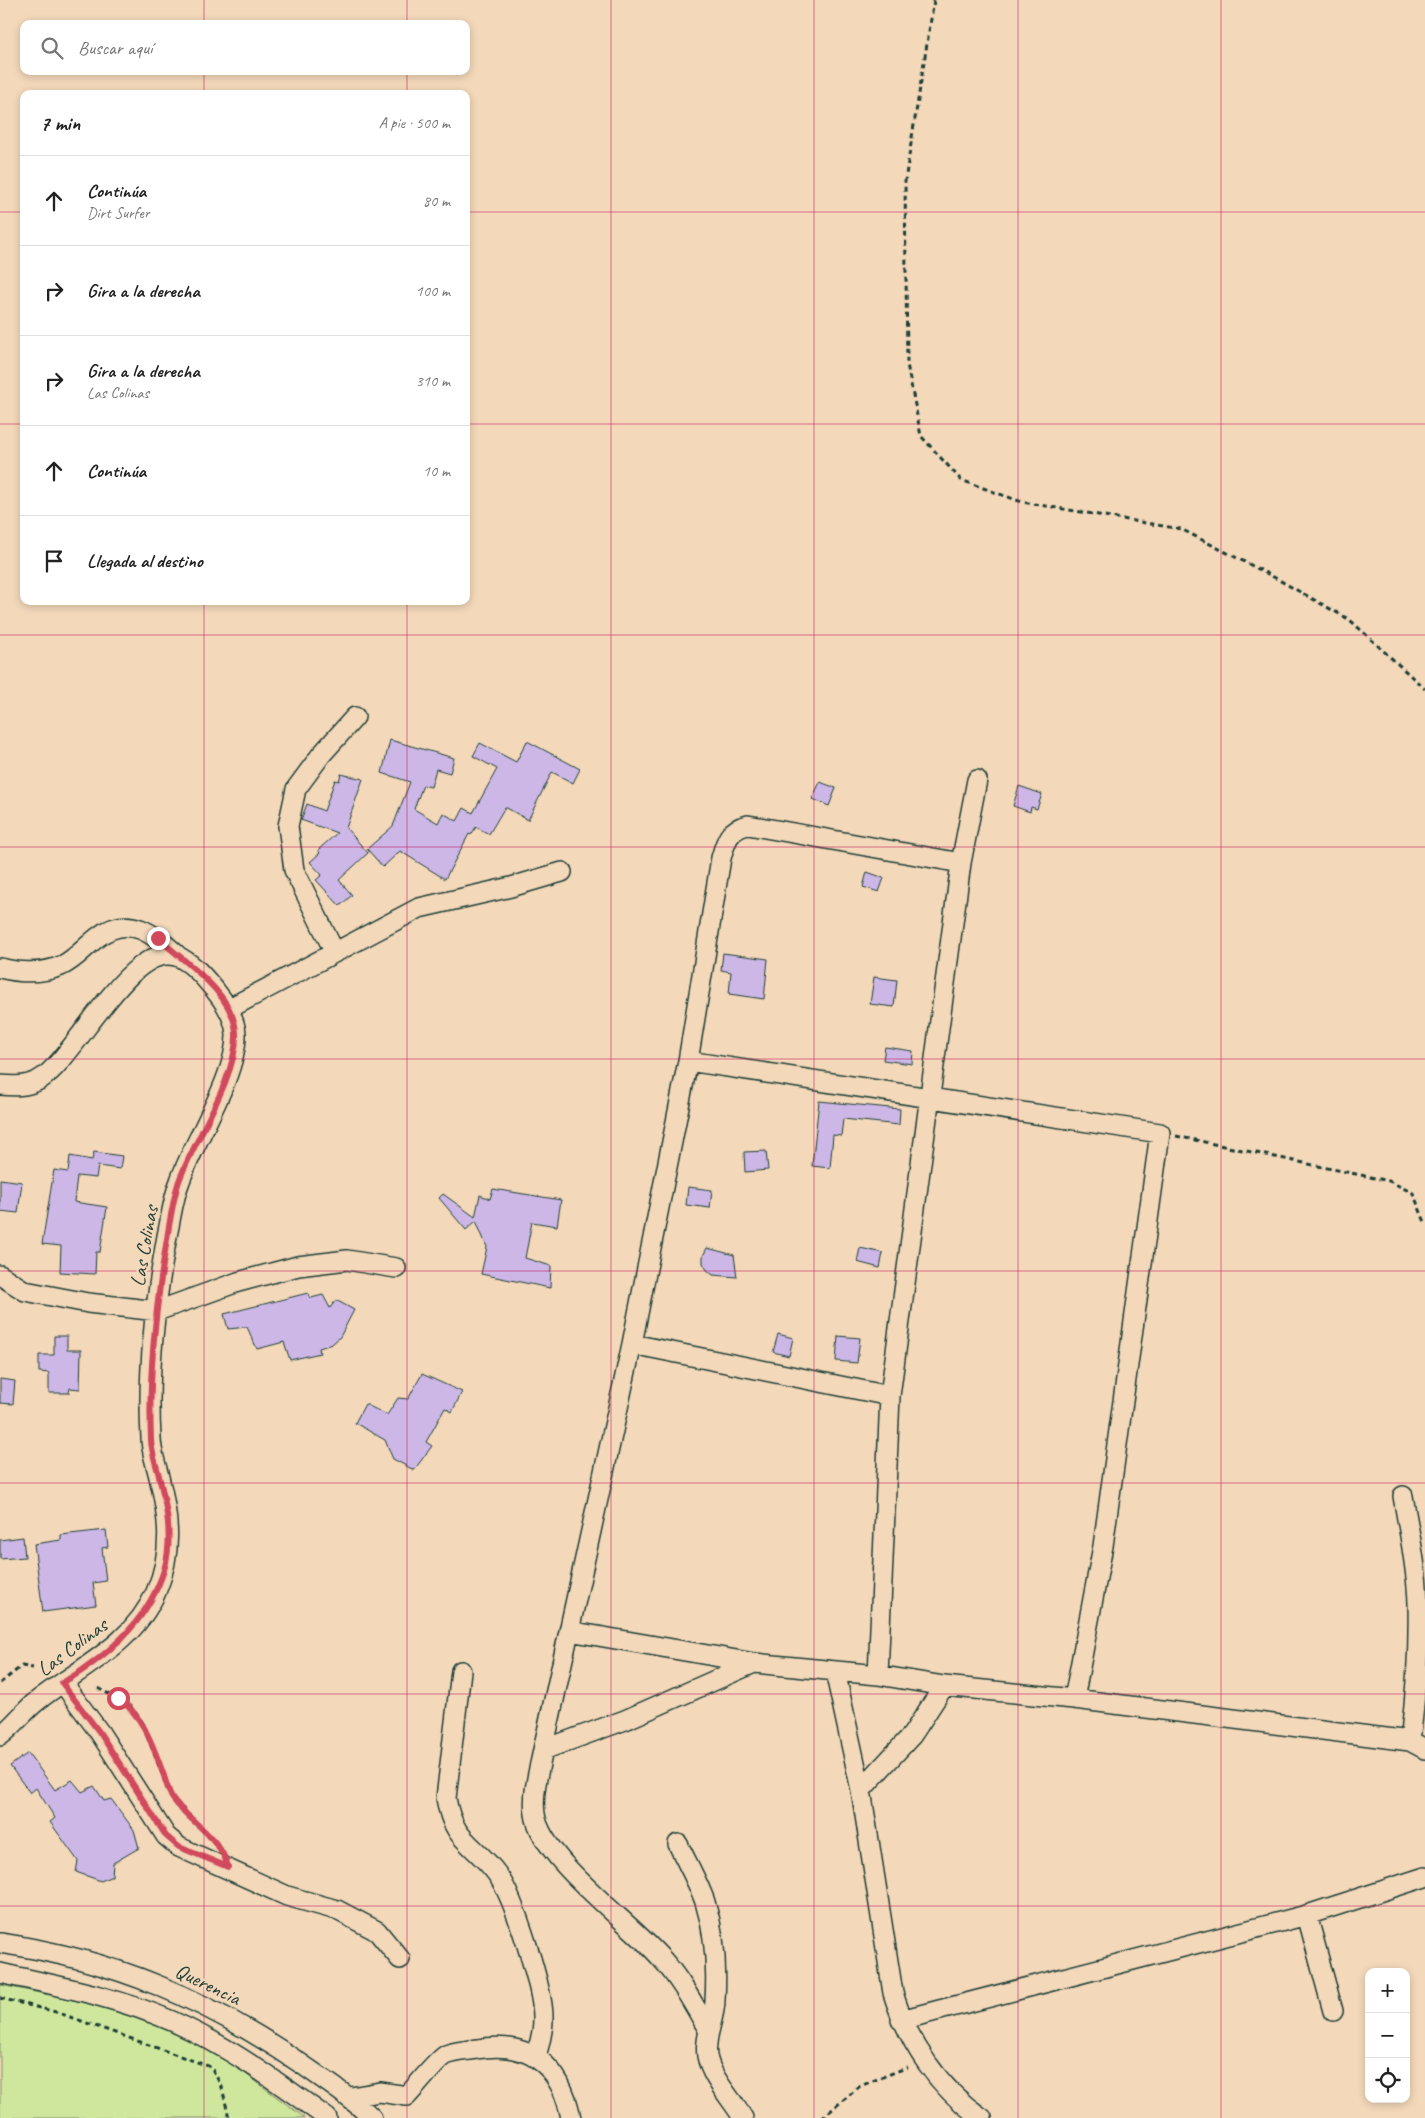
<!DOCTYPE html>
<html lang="es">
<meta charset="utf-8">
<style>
:root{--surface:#fff;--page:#f2f2f2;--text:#222;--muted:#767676;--line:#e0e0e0}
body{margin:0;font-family:Caveat,sans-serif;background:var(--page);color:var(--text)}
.controls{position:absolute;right:15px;bottom:15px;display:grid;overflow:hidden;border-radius:10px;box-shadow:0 2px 8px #0003}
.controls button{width:45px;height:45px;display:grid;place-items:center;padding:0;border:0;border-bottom:1px solid var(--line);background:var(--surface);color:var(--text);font:25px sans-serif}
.stop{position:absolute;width:15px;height:15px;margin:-11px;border:4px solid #d1495b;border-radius:50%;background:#fff}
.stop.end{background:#d1495b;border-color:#fff;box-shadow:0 1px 5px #0008}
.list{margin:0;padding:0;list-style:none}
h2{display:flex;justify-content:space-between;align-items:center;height:65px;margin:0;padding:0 20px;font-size:21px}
h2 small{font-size:16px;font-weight:400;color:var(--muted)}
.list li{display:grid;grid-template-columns:32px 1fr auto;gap:15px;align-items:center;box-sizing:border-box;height:90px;padding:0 20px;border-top:1px solid var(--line)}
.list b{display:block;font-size:19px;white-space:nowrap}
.list p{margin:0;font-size:16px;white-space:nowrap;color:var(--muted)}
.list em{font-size:16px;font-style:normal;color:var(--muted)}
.icon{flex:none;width:28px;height:28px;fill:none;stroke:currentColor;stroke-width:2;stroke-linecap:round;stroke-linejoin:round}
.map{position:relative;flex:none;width:1425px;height:2118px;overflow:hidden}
.search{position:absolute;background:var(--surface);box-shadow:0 2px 8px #0003;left:20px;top:20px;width:450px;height:55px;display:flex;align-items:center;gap:12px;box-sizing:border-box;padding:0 18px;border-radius:10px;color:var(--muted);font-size:19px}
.panel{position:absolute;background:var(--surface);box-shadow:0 2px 8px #0003;left:20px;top:90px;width:450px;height:515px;border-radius:10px}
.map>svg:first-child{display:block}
.green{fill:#cfe79d;stroke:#779268}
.building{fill:#ccb7e7;stroke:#1f3d34}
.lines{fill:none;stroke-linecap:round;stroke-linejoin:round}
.minor-casing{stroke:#1f3d34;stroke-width:22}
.path{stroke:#1f3d34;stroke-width:3;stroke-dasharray:5 4;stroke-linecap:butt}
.minor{stroke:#f3d8ba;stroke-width:19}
.route{stroke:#d1495b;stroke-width:6}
.grid{fill:none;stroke:#c2185b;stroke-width:1;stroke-opacity:0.55}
.labels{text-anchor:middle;stroke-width:4.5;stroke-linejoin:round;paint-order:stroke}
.street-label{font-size:21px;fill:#1f3d34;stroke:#f3d8ba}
</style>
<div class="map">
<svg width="1425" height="2118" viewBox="0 0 1425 2118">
<rect width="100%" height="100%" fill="#f3d8ba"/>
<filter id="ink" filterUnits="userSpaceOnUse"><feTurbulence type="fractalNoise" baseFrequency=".02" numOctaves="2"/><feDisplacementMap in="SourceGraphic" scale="10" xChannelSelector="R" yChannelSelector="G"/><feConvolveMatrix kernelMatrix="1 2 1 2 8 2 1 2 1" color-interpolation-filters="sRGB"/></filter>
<g filter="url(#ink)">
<path class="green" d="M0,1985l119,24 71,32 45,25 70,52h-305z"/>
<path class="building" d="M390,740l64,18 -4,15 -14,-4 -5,18 -8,-2 -9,24 24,14 5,-10 14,8 7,-13 9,5 24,-44 -24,-13 7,-13 36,19 11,-21 53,28 -7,14 -21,-11 -24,48 -23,-13 -16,27 -13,-7 -5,8 -2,-1 -24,45 -45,-28 -17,16 -16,-18 26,-23 17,-44 -28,-9z
M341,774l22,5 -17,49 22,25 -29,27 13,15 -12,11 -24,-26 6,-5 -12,-13 10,-9 -2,-3 19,-17 -36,-13 6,-16 17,7 11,-31 4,1z
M820,782l16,6 -7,18 -17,-7z
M1019,786l23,8 -5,15 -6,-2 -1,5 -17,-6z
M867,872l17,6 -5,14 -16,-5z
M723,953l45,6 -4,40 -35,-5 2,-22 -10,-2z
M874,977l23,3 -3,27 -24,-3z
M885,1047l28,4 -1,13 -29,-4z
M819,1101l81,8 -1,16 -56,-6 -2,17 -8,-1 -3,33 -18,-2z
M766,1151l2,19 -23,2 -1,-20z
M94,1152l28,4 -2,13 -22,-3 -2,12 -19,-2 -3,26 33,5 -7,45h-4l-1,22 -35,-2 1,-26 -19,-2 12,-74 14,2 2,-16 22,4z
M0,1179l22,3 -4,31 -18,-2z
M688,1187l24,3 -2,18 -24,-3z
M493,1189l68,11 -4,26 -25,-4 -7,36 26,8 -1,22 -69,-14 6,-27 -11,-26 -10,9 -27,-32 4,-4 32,23 5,-22 10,4z
M707,1248l27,7 3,22 -24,-2 -6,-5 -4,-7v-7z
M860,1248l23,5 -3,15 -23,-6z
M308,1293l3,5 12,-3 7,13 6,-8 18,10 -14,27 -8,7 -13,4 1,5 -30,7 -6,-18 -27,7 -10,-22 -19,2 -4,-15z
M778,1334l15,4 -4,18 -16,-4z
M54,1336h13v14h14l-1,39 -10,-1 -1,5h-20v-20l-10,-1v-17h15z
M838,1336l22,2 -3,25 -21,-2z
M422,1374l40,18 -10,20 -7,-4 -19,34 6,4 -18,24 -21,-11 -8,-19 -30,-17 10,-19 22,11 11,-17 10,1z
M0,1379l15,2 -2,23 -13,-1z
M106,1530l2,17 -6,1 4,33 -13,2 3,22 -53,7 -9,-68 27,-4v-5z
M23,1537l2,20 -25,2v-19z
M28,1753l27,37 17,-10 10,12 12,-6 10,15 7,-2 23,31 5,18 -26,15 -1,13 -11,5 -25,-9 2,-11 -28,-39 5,-4 -19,-30 -6,5 -20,-27z"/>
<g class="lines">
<g class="minor-casing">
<path id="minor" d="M334,951l-40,-81 -6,-44 8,-37 25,-34 34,-38
M0,968c20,5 41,6 61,-2 14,-6 25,-20 37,-29 31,-24 56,-3 80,19
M228,1009l191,-101 92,-21 51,-15
M688,1061l472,72 -57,413 -29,153
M0,1085c13,1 27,2 39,-5 36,-19 94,-147 142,-122 14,8 23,19 33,31 10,12 21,29 22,45 1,42 -42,106 -56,147 -7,17 -9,37 -13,55 -12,66 -20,135 -16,202 0,13 5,26 8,39 10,40 14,75 -3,115 -23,53 -77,76 -119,109 -14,11 -23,25 -37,35
M0,1275l25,16 63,12 69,8 81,-29 60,-16 49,-6 49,8
M632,1344l258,52
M1403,1496c6,36 14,71 15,107 1,46 -2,92 -8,138
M569,1631l185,32 124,12 66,11 130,13 336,42 15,8
M461,1671l-15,127c7,44 28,45 51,76 17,23 47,117 46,145 0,13 -3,24 -7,37
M835,1671l26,119
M878,1675l12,-279 71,-533 16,-83
M63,1683l37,50 66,103 13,11 108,49 50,14 40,21 23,28
M944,1686l-32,49 -51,55 32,203c15,49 46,96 89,125
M543,1750l82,-30 129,-57
M678,1844c9,19 20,38 27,58 10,32 12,66 10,98 0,19 -11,36 -8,56 4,22 25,43 36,62
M1307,1915l26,96
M0,1943c115,17 207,56 303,122 24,17 48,32 69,53
M0,1973c58,13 117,24 172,48 56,25 106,61 155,97
M901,2020l406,-105 118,-38
M709,2031c-15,-26 -28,-51 -48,-73 -31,-36 -120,-99 -126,-144 -3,-21 4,-44 8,-64l89,-406 56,-283 33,-203c5,-18 8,-29 27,-33l213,38
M351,2097l29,-5 27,4c8,-8 31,-37 39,-41 9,-4 22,-4 31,-6 53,-9 84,17 94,69"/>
</g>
<path class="path" d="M934,0l-29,181 2,183 14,72 40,44 61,22 159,27 89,46 80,45 75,69
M1176,1136l213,45 24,12 12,29
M0,1683l22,-17 11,2
M98,1688l31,17 13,17 30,76 44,46
M0,1998l56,14 155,55 11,20 7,31
M822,2118l38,-32 48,-19"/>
<use href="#minor" class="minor"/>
</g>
</g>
<g class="lines" filter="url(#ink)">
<path class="route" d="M118,1698c25,17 35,48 45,75 3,8 5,19 10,26 17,24 47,37 55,68l-49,-20 -13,-11 -66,-103 -38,-50c45,-26 86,-62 102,-113 10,-33 2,-66 -6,-98 -3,-11 -7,-22 -7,-33 -3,-67 5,-134 16,-200 3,-19 6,-40 12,-58 15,-41 59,-105 57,-148 -2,-40 -52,-71 -78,-95"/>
</g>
<path class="grid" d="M204,0v24M407,0v24M611,0v2118M814,0v2118M1018,0v2118M1221,0v2118M204,71v23M407,71v23M0,212h24M466,212h959M0,424h24M466,424h959M204,601v1517M407,601v1517M0,635h1425M0,847h1425M0,1059h1425M0,1271h1425M0,1483h1425M0,1694h1425M0,1906h1425"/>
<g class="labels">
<g class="street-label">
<text transform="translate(144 1246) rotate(-80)" y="7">Las Colinas</text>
<text transform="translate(72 1647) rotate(-37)" y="7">Las Colinas</text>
<text transform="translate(208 1984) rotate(26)" y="7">Querencia</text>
</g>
</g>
</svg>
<div class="controls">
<button>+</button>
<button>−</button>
<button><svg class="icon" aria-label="locate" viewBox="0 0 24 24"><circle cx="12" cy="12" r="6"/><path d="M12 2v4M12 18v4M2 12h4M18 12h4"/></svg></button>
</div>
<div class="stop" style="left:118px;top:1698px"></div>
<div class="stop end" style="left:158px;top:938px"></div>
<div class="search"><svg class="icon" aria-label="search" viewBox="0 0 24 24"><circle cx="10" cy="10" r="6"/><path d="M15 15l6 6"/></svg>Buscar aquí</div>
<section class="panel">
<h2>7 min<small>A pie · 500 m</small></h2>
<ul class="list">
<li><svg class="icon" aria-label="ahead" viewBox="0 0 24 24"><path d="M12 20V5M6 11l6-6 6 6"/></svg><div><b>Continúa</b><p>Dirt Surfer</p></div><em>80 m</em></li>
<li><svg class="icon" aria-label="right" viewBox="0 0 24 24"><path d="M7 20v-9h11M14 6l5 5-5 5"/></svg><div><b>Gira a la derecha</b></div><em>100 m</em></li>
<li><svg class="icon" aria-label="right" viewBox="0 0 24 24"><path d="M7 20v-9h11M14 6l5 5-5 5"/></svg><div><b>Gira a la derecha</b><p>Las Colinas</p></div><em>310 m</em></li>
<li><svg class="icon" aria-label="ahead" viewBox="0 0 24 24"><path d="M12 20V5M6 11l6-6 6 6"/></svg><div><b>Continúa</b></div><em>10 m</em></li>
<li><svg class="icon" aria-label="arrive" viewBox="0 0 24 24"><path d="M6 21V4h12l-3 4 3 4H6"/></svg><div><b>Llegada al destino</b></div></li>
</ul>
</section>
</div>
